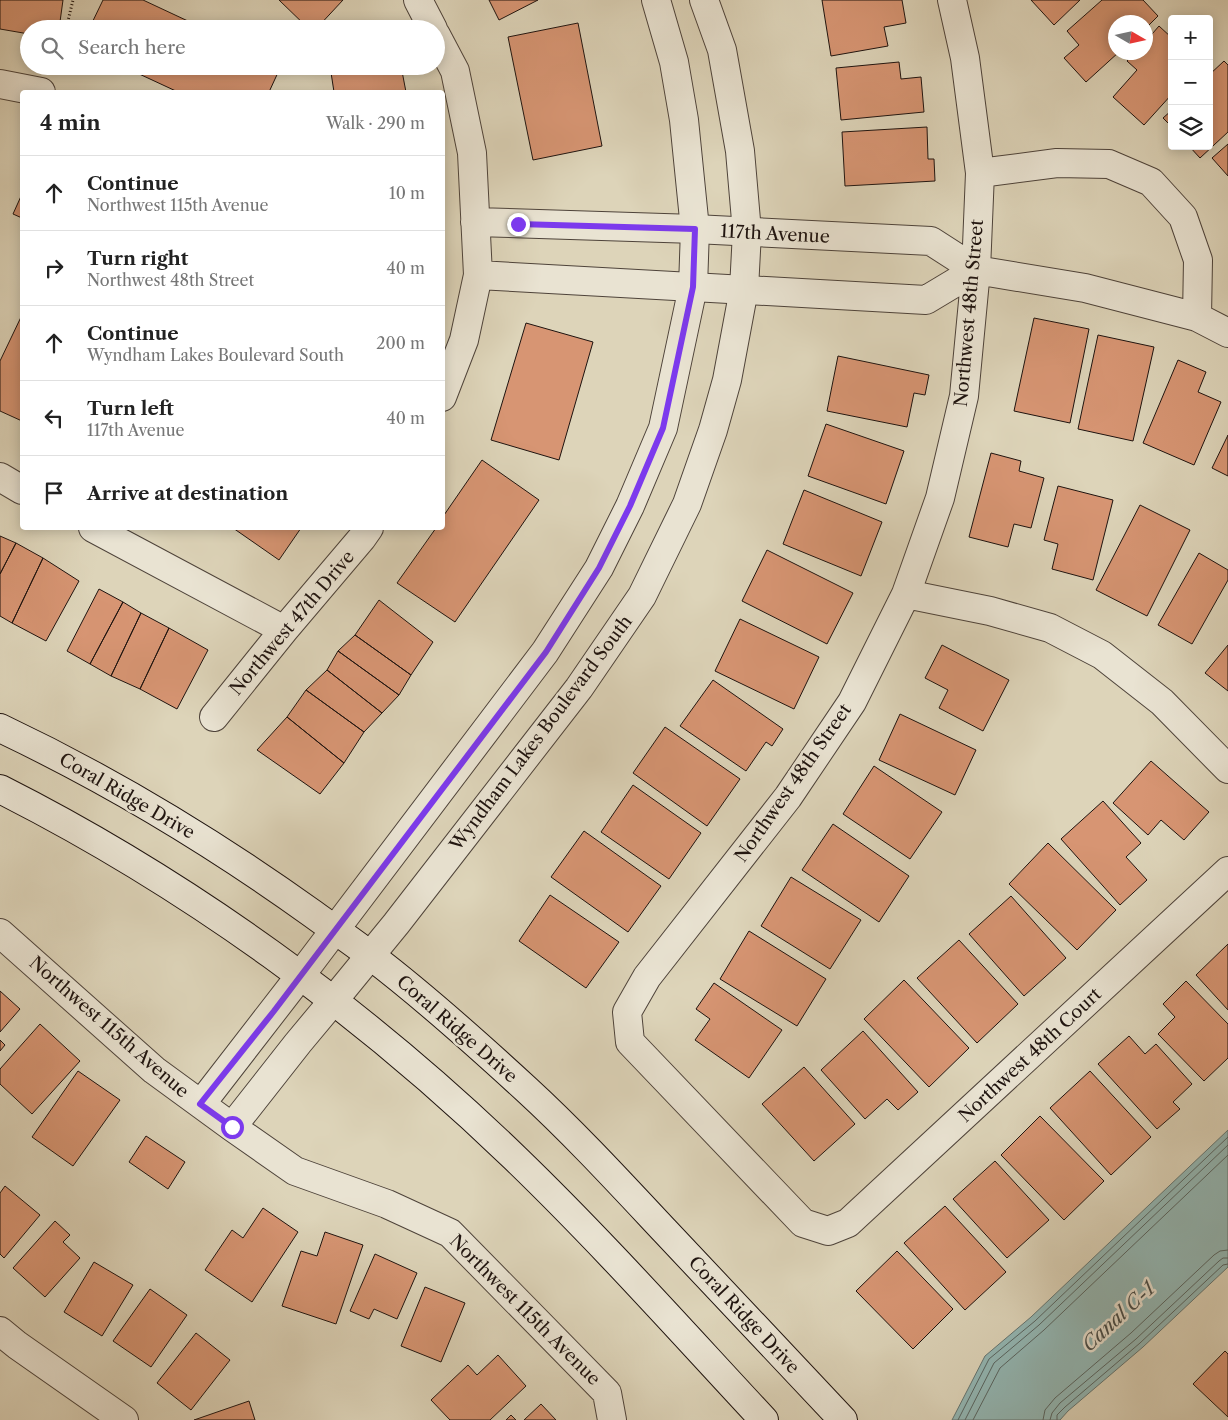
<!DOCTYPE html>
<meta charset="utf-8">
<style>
:root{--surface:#fff;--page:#f6f6f6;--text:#222;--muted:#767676;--line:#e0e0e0}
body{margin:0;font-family:"Libre Caslon Text",serif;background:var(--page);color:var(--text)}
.controls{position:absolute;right:15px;top:15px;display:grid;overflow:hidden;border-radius:5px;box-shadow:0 2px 12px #0003}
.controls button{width:45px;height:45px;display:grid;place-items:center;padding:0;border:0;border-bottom:1px solid var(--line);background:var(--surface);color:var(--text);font:25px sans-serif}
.compass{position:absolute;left:1108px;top:15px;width:45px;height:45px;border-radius:50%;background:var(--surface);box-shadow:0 2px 12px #0003;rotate:99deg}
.stop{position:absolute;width:15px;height:15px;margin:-11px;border:4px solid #7c3aed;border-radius:50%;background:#fff}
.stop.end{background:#7c3aed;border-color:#fff;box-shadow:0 1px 5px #0008}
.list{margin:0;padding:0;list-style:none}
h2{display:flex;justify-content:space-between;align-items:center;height:65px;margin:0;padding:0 20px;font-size:21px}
h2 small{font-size:16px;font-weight:400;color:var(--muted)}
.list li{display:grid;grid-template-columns:32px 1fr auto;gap:15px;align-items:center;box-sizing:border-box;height:75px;padding:0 20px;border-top:1px solid var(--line)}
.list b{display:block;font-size:19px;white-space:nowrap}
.list p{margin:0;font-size:16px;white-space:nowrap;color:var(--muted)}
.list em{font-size:16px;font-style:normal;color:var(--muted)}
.icon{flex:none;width:28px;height:28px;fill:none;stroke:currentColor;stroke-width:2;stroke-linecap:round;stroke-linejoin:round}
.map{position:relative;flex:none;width:1228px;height:1420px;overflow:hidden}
.search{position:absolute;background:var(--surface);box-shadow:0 2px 12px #0003;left:20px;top:20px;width:425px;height:55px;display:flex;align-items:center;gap:12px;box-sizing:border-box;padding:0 18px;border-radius:28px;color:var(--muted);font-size:19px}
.panel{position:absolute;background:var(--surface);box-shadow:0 2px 12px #0003;left:20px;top:90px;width:425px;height:440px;border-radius:5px}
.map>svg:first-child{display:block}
.water{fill:#93b7b4;stroke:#647572}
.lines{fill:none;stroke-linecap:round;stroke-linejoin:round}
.shore{stroke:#586562;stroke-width:1}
.building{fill:#d79573;stroke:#1e130f}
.minor-casing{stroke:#4e433a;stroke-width:30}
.tertiary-casing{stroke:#4e433a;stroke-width:30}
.secondary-casing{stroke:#1e130f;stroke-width:30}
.path{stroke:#1e130f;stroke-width:3;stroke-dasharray:1 2.5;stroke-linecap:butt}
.minor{stroke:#e9e3d2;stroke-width:28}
.tertiary{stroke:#e9e3d2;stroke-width:28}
.secondary{stroke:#e9e3d2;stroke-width:28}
.route{stroke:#7c3aed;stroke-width:6}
.labels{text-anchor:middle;stroke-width:5;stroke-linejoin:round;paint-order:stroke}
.street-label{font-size:18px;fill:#1e130f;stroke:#e9e3d2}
.water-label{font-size:19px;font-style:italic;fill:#474c49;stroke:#e9e3d2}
</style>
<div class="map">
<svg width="1228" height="1420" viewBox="0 0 1228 1420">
<rect width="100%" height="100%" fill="#ddd4b9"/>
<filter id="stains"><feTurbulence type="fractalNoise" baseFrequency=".004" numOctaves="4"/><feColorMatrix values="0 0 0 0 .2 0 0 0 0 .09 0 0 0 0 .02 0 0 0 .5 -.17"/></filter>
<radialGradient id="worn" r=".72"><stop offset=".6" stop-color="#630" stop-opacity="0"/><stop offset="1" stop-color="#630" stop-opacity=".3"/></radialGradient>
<path class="water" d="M1228,1130v137l-85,80 -75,64 -8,9h-108l33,-64 46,-39z"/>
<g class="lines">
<path class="shore" d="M958,1420l31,-61 46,-38 193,-184
M965,1420l29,-57 45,-38 189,-180
M973,1420l27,-52 44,-38 184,-175
M1043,1420l2,-10 10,-12 76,-65 83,-78 6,-4 8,-1
M1050,1420l2,-7 8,-10 76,-64 83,-78 4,-3h5
M1057,1420v-5l8,-8 75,-64 83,-78 5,-1"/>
</g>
<path class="building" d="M0,0h63l-4,29h-30v5l-29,-5z
M103,0h40l62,29h-116z
M279,0h64l-27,29h-7z
M489,0h49l-39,20z
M822,0h80l4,23 -22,4 4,19 -57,10z
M1031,0h49l-26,25z
M1102,0h41l15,16 -12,12v-6h-30v30h3l-33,30 -22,-24 15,-13 -12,-14z
M578,23l24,123 -69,14 -25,-123z
M1159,26l13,12v56l-28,31 -31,-28 24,-27 -10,-9 8,-9h11v-11z
M1224,61l4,4v67l-28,26 -11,-12h20v-71z
M899,62l2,17 20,-2 3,35 -83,8 -5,-52z
M122,66h159l-12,26h-91z
M330,66h71l5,26h-72z
M1172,110v17l-9,-9z
M927,127l1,32h6l1,22 -90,5 -3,-54z
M1228,144v32l-16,-18z
M22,194v24l-9,-4z
M22,315v106l-22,-10v-50z
M1034,318l55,11 -19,94 -56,-12z
M526,323l67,19 -34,118 -68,-20z
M1098,335l56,12 -21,94 -55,-12z
M838,356l91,19 -4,20 -11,-2 -7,34 -80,-16z
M1178,360l28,12 -8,20 23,10 -27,63 -51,-22z
M826,424l78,27 -18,53 -78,-28z
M1228,435v41l-16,-8z
M991,453l30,8 -2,10 25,7 -13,50 -17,-4 -6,23 -39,-10z
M482,460l57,40 -84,122 -58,-39 39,-55h6v-10z
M1058,486l55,14 -20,80 -41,-11 6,-25 -14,-4z
M804,490l78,32 -21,54 -78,-32z
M1140,505l50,25 -43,86 -51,-26z
M233,528h68l-22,32z
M0,536l16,7 -16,31z
M16,543l27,15 -31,65 -12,-7v-42z
M767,550l86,43 -26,51 -85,-43z
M1199,553l29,17v10l-36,64 -34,-19z
M43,558l36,23 -33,60 -34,-18z
M99,589l24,13 -33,62 -23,-13z
M379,600l54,42 -22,33 -56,-40z
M123,602l18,11 -30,63 -21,-12z
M141,613l28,15 -29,61 -29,-13z
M740,619l79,38 -25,52 -79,-38z
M169,628l39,22 -31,59 -37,-20z
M355,635l56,40 -12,20 -61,-44z
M942,645l67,35 -26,51 -44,-23 9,-18 -23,-12z
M1228,645v46l-23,-18z
M338,651l61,44 -17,18 -55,-43z
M327,670l55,43 -18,19 -58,-42z
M713,680l70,49 -11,17 -6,-4 -20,29 -66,-45z
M306,690l58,42 -20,31 -57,-46z
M900,714l76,36 -21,45 -76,-35z
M287,717l57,46 -24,31 -63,-44z
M665,727l75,52 -33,47 -74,-53z
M1151,761l58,51 -25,28 -23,-20 -13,15 -35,-32z
M874,766l68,46 -32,47 -67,-45z
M633,785l68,48 -32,46 -68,-47z
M1103,801l38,42 -15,14 21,23 -27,25 -59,-66z
M833,824l76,52 -30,46 -77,-52z
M584,831l77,55 -33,46 -77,-55z
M1048,843l68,67 -39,40 -68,-66z
M791,877l70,43 -31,49 -69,-43z
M550,895l69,47 -33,46 -67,-47z
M1011,896l55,62 -42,38 -55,-62z
M749,931l77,48 -29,47 -77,-47z
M959,940l59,64 -41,39 -60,-65z
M1228,944v66l-32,-35z
M904,980l65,68 -40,39 -65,-68z
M1186,981l42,43v34l-24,23 -46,-47 17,-17 -12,-13z
M714,983l68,47 -33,48 -54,-38 15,-21 -14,-10z
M0,991l20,18 -20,23z
M40,1024l40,37 -48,53 -32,-30v-15z
M863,1031l55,61 -20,18 -11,-11 -22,20 -44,-49z
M1129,1036l16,18 11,-10 36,40 -19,18 7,7 -23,20 -59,-65z
M0,1040l5,5 -5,6z
M804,1067l51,57 -41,37 -52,-57z
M78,1071l42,29 -47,66 -41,-29z
M1090,1071l61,66 -40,38 -61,-67z
M1040,1116l64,65 -40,39 -63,-65z
M146,1136l39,26 -17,27 -39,-27z
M995,1161l54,59 -42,38 -54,-59z
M5,1186l35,29 -36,43 -4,-4v-61z
M945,1206l61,66 -41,38 -61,-67z
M263,1208l35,24 -46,70 -47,-32 27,-40 11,8z
M55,1221l15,14 -7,7 17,16 -35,39 -32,-29z
M325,1232l38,13 -27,79 -54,-18 19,-55 16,5z
M897,1251l56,58 -40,40 -57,-58z
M375,1254l42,19 -20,46 -23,-10 -5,10 -19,-8z
M94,1262l39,23 -31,51 -38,-24z
M425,1287l40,16 -24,59 -40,-16z
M150,1289l37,26 -36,52 -38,-26z
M196,1333l34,27 -39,50 -34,-27z
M1225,1351l3,3v63l-35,-33z
M498,1355l28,31 -36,34h-40l-19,-20 37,-35 9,10z
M249,1401l6,19h-61z
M541,1404l15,16h-32z
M511,1415l5,5h-10z"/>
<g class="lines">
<g class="minor-casing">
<path id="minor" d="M418,0l15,29
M952,0l13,58 15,115 -4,97 -12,126 -24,102 -34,96 -54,108 -64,95 -141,180 -20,35 3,30 173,181 25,8 20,-8 380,-352
M436,35l19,36 17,82 6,122 -14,65 -22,57
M0,84l41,8
M980,173l77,-10 52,1 42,18 32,35 15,43 -1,57
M475,222l220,7 236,12 45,29 109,18 112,29 31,16
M478,275l448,25 50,-30
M0,477l22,13
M93,528l191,102
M906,594l84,17 60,17 52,27 60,47 66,67
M214,717l70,-87 78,-92 7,-10
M0,933l154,137 78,57 63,44 92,33 63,29 157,160 5,27
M201,1104l99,-128
M232,1127l66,-84 35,-42
M0,1331l17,14 107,75"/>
</g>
<g class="tertiary-casing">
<path id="tertiary" d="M300,976l245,-324 54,-84 31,-62 33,-78 30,-141 2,-58 -11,-109 -10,-58 -18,-62
M333,1001l63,-77 183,-236 63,-92 45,-92 26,-74 14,-50 17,-91 3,-57 -7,-81 -18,-101 -18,-50"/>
</g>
<g class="secondary-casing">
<path id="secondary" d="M0,728c110,52 214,115 313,186 19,14 39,27 58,42 54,41 105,87 155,133 49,45 94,94 139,142 60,63 119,126 178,189
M0,789c188,95 364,223 515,369 87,84 167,174 249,262"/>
</g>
<path class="path" d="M66,29l7,-29
M66,66l1,3"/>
<use href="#minor" class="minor"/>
<use href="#tertiary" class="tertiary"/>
<use href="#secondary" class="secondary"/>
</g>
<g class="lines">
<path class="route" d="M232,1127l-32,-23 74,-93 244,-322 28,-37 53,-84 31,-62 33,-78 30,-141 2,-58 -177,-5"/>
</g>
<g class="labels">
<g class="street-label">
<text transform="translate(775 234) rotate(3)" y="6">117th Avenue</text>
<text transform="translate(969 313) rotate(-85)" y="6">Northwest 48th Street</text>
<text transform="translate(292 623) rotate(-50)" y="6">Northwest 47th Drive</text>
<text transform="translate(541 733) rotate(-53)" y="6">Wyndham Lakes Boulevard South</text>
<text transform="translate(793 783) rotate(-55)" y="6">Northwest 48th Street</text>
<text transform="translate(127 796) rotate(30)" y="6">Coral Ridge Drive</text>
<text transform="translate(109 1027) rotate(41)" y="6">Northwest 115th Avenue</text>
<text transform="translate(457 1029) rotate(41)" y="6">Coral Ridge Drive</text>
<text transform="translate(1030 1055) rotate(-43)" y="6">Northwest 48th Court</text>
<text transform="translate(525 1310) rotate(45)" y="6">Northwest 115th Avenue</text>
<text transform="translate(744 1315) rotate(47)" y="6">Coral Ridge Drive</text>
</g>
<g class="water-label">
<text transform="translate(1118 1316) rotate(-43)" y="7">Canal C-1</text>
</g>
</g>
<rect width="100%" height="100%" filter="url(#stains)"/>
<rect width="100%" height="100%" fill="url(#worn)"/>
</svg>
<div class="controls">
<button>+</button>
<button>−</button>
<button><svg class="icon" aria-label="layers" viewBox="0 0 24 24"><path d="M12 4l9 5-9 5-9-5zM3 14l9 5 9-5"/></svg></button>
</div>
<svg class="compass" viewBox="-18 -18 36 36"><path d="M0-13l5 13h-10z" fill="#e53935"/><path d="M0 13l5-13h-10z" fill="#767676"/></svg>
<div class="stop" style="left:232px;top:1127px"></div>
<div class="stop end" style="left:518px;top:224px"></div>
<div class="search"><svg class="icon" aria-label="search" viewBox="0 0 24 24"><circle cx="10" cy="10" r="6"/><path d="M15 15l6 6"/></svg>Search here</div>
<section class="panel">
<h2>4 min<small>Walk · 290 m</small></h2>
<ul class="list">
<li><svg class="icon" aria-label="ahead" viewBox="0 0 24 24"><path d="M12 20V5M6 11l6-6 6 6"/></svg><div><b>Continue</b><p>Northwest 115th Avenue</p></div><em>10 m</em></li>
<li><svg class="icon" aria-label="right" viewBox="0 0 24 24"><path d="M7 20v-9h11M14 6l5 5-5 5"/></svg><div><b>Turn right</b><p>Northwest 48th Street</p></div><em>40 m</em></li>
<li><svg class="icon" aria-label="ahead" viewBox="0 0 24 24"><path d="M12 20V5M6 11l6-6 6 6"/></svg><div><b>Continue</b><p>Wyndham Lakes Boulevard South</p></div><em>200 m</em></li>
<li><svg class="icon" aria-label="left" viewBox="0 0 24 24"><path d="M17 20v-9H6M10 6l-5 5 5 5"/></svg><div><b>Turn left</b><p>117th Avenue</p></div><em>40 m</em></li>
<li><svg class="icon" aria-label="arrive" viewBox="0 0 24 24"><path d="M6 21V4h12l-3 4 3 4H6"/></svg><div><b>Arrive at destination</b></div></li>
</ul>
</section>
</div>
